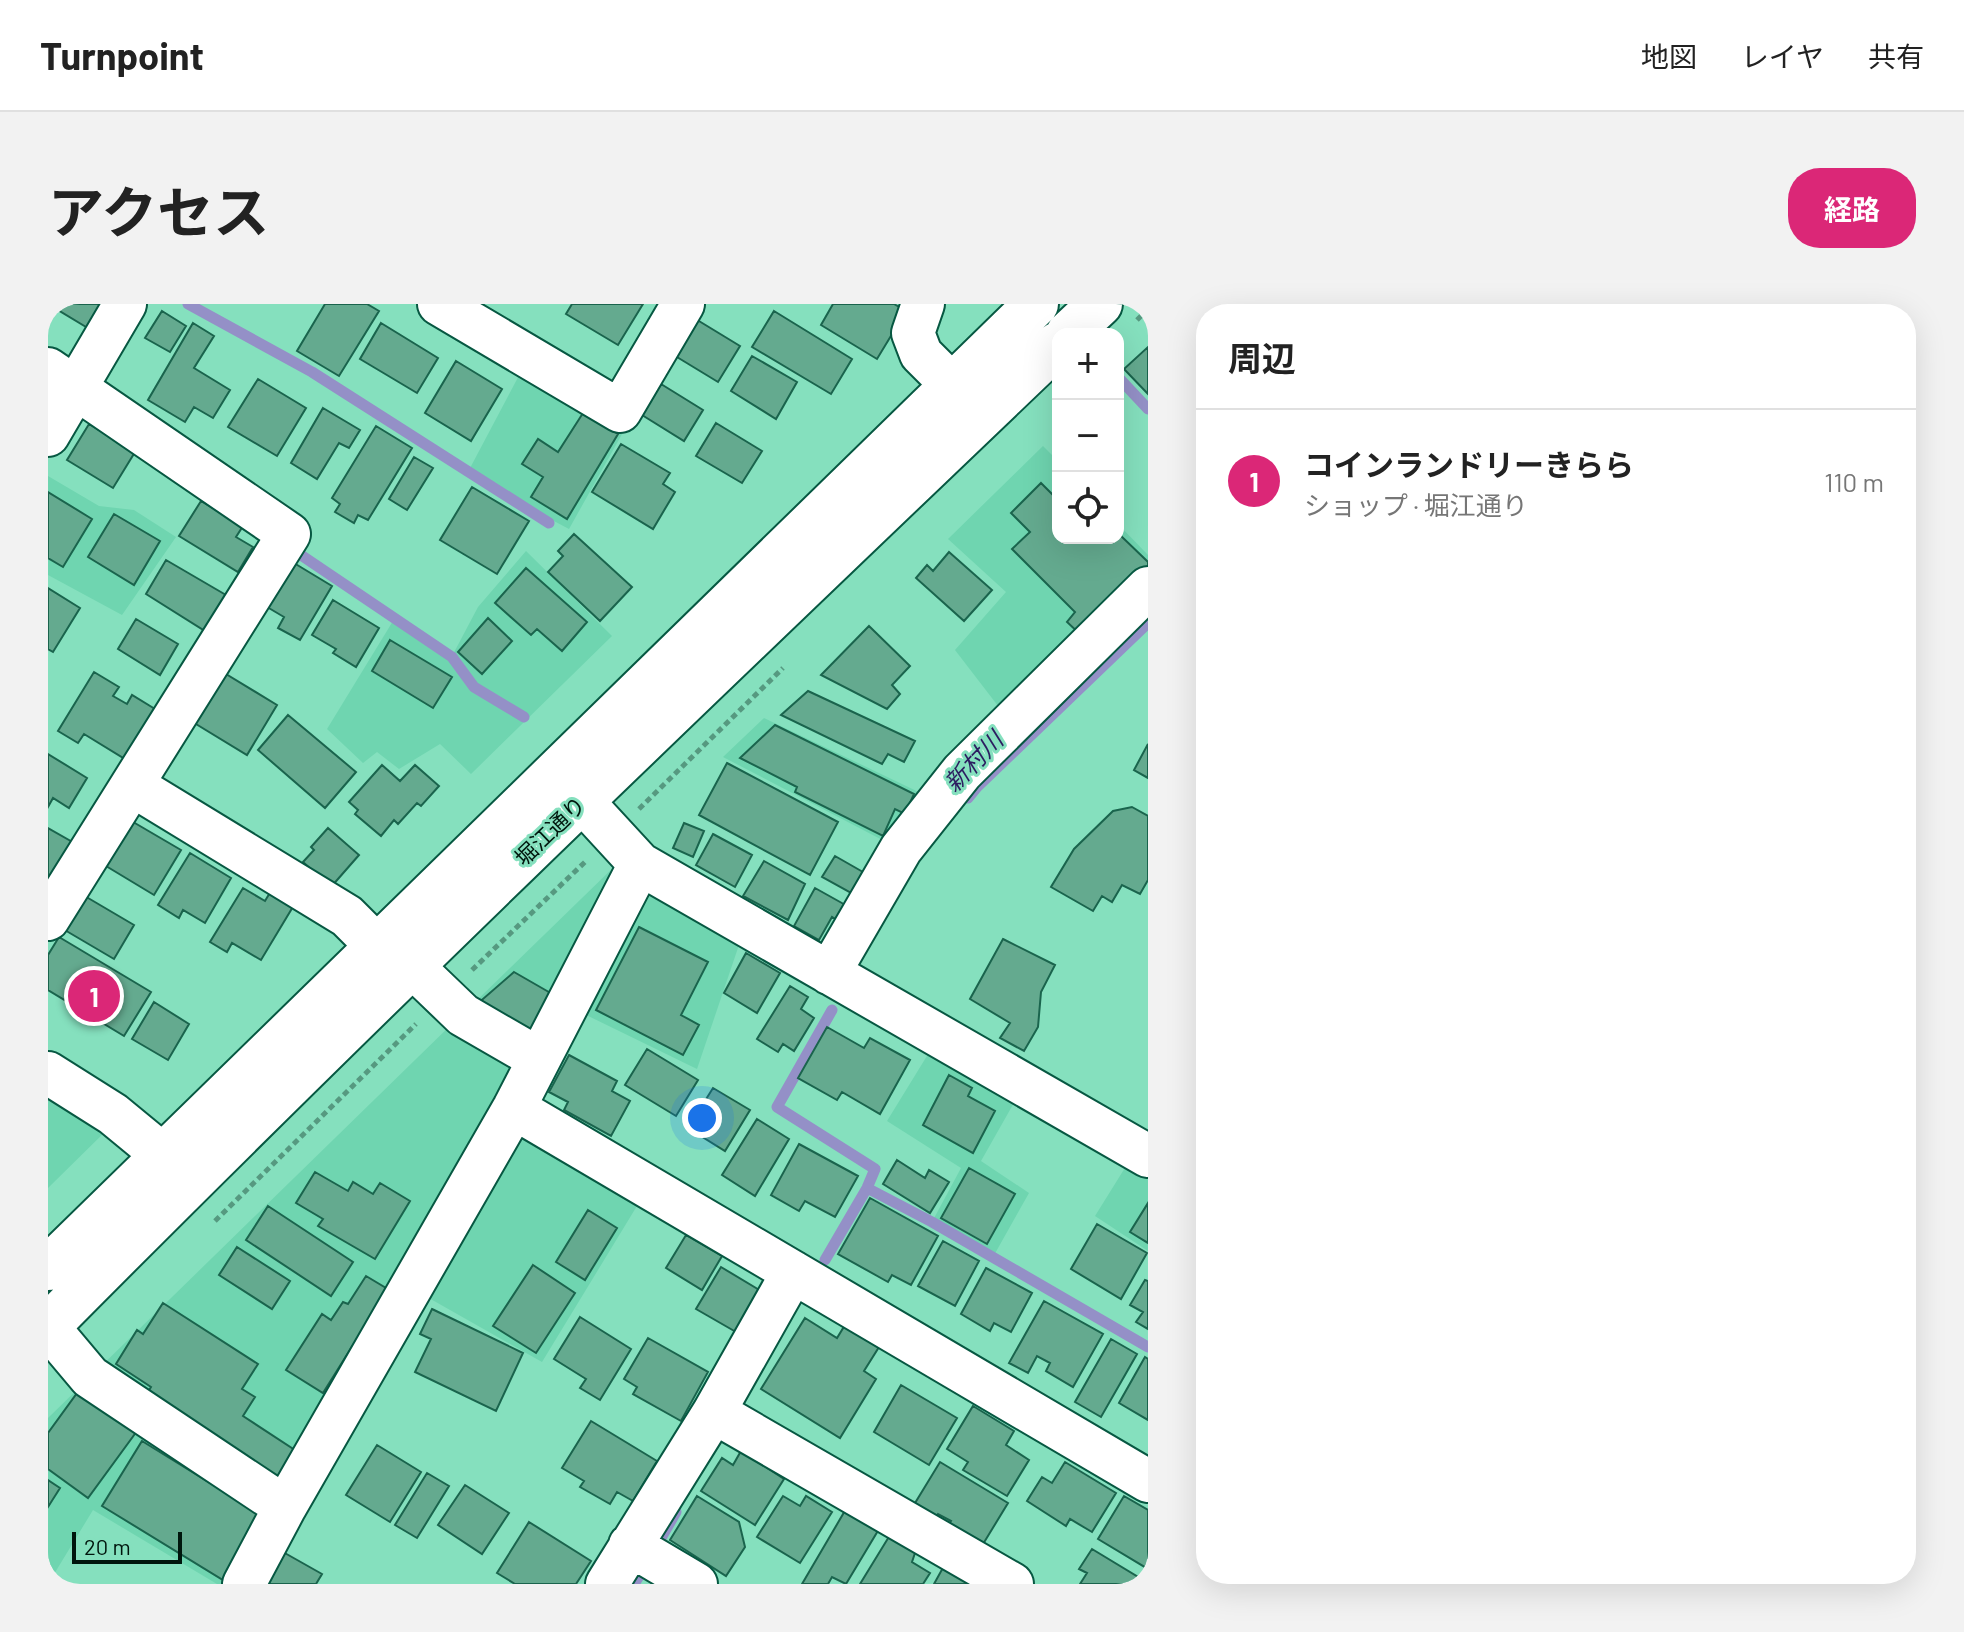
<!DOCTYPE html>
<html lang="ja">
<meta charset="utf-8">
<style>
:root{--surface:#fff;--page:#f2f2f2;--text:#222;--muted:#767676;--line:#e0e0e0;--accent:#db2777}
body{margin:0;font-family:Barlow,"Noto Sans JP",sans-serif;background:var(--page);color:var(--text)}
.controls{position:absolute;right:24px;top:24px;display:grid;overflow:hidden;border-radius:16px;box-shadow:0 8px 32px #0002}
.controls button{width:72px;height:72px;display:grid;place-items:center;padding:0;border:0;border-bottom:2px solid var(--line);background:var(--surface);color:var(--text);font:40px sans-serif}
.scale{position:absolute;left:24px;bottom:20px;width:110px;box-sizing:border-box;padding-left:8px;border:4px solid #00160d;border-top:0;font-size:22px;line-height:28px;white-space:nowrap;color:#00160d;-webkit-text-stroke:6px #85e0be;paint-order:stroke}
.you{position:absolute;left:654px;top:814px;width:28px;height:28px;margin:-20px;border:6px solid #fff;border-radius:50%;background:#1a73e8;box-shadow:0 0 0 12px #1a73e833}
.badge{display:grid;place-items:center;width:52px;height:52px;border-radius:50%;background:var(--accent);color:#fff;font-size:26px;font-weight:700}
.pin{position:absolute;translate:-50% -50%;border:4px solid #fff;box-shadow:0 2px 8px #0006}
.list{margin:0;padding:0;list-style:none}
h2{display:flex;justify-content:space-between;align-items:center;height:104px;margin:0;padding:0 32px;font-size:34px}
h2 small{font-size:26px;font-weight:400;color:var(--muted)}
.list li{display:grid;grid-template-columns:52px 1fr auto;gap:24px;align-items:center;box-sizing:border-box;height:144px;padding:0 32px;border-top:2px solid var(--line)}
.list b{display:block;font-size:30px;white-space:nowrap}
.list p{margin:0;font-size:26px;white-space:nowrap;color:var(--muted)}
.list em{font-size:26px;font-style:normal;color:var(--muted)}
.icon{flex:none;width:44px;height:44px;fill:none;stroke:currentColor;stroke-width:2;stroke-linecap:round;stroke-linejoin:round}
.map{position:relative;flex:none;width:1100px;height:1280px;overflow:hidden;border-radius:32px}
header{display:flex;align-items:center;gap:48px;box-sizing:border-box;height:112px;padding:0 40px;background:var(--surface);border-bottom:2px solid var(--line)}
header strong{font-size:38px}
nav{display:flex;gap:44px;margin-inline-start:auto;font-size:28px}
.intro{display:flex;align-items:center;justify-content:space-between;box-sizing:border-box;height:192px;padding:0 48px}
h1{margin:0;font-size:56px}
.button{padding:20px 36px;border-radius:32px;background:var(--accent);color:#fff;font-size:28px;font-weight:700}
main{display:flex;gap:48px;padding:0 48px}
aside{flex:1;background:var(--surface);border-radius:32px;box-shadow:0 8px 32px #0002}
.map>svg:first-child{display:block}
.built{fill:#6fd5b0}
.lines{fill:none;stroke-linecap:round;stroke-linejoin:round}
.stream{stroke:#9490c7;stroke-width:11}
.building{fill:#64aa8f;stroke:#1a644d;stroke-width:2}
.street-casing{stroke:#075842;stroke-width:46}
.highway-casing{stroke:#075842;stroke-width:48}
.path{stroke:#569980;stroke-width:5;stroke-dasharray:6 4;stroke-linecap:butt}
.street{stroke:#fff;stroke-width:42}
.highway{stroke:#fff;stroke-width:44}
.labels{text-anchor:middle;stroke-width:6;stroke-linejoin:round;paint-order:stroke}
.street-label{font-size:22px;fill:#00160d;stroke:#85e0be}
.water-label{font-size:24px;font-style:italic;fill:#2c1d60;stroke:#85e0be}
</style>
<header>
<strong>Turnpoint</strong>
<nav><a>地図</a><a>レイヤ</a><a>共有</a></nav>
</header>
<div class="intro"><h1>アクセス</h1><a class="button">経路</a></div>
<main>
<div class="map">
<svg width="1100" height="1280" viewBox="0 0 1100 1280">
<rect width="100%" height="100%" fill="#85e0be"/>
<path class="built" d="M476,62l102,61 -57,102 -17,-9 -83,-50z
M995,142l15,15v77h60v-14l30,31v18l-143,142 -50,-65 51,-58 -58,-53z
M0,172l51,30 35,4 42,27 -54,78 -74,-40z
M478,247l86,85 -141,138 -31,-30 -41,25 -22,-17 -14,11 -36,-34 66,-108 57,39 28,-53z
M716,414l163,78 -37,48 -167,-87z
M570,559l-85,185 -65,-39z
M608,590l85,45 -44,130 -119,-58 54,-112z
M408,716l70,41 -293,523h-16l-124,-74 -45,74v-166z
M882,747l85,50 -34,60 48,32 -36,64 -61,-35 29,-54 -74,-47z
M0,783l62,40 -62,61z
M479,830l113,67 -98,161 -122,-69 86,-150z
M1080,859l20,12v76l-53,-35z"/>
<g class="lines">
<path class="stream" d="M140,0l124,68 237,151
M1070,73l30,32
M247,247l157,106 22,30 50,30
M920,494l9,-11 171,-164
M819,884l65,34 216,125
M777,956l42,-72 8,-19 -98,-62 55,-97
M613,1234l15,-26
M586,1280l5,-8"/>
</g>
<path class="building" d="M0,0h59l-16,26z
M277,0h42l12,7 -40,65 -42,-25z
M524,0h71l-25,41 -52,-31z
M785,0h61l12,7 -29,48 -56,-34z
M114,7l24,15 -16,26 -25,-14z
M726,7l78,48 -21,35 -79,-47z
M646,14l46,28 -22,36 -46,-28z
M145,19l21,13 -20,32 36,22 -17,28 -19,-11 -9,15 -37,-22z
M333,19l57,35 -21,35 -57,-34z
M1100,43v47l-24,-25z
M704,52l45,26 -21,37 -45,-28z
M408,57l46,28 -31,52 -46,-28z
M210,75l48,29 -29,48 -49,-29z
M613,80l42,26 -19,31 -42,-26z
M275,104l37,22 -11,18 -10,-5 -22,36 -26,-16z
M535,109l35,21 -51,85 -36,-22 12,-20 -21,-13 16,-25 20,13z
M668,119l46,28 -20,32 -46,-27z
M41,120l46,28 -22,36 -46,-28z
M328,122l36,22 -44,72 -10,-5 -4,8 -19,-11 5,-8 -8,-6z
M573,140l49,29 -7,11 12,8 -22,37 -61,-37z
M366,153l19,11 -26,42 -18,-11z
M993,179l16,16 1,-1v40h60v-5l30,29v6l-67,67 -14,-13 8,-10 -63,-63 18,-17 -19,-19z
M424,183l57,34 -32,53 -57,-34z
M0,188l44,27 -29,48 -15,-9z
M153,197l42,25 -7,11 17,10 -15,25 -59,-36z
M66,210l46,27 -26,44 -46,-28z
M526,230l58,53 -32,34 -52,-49 15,-16 -5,-5z
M901,248l43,38 -28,31 -48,-43 11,-13 6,6z
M118,256l60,35 -21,36 -59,-37z
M241,256l43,26 -32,54 -22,-12 6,-11 -22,-13z
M478,264l61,54 -25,29 -25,-22 -6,6 -36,-32z
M0,284l32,20 -27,44 -5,-3z
M285,296l46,28 -23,39 -23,-14 3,-4 -24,-14z
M440,314l24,23 -30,33 -24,-22z
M88,315l42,25 -18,31 -42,-26z
M821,322l41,40 -18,19 8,9 -13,15 -66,-34z
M342,336l62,37 -19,31 -61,-37z
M173,367l56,34 -30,50 -56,-34z
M46,368l25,15 -6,9 14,8 5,-9 23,14 -30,50 -41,-25 -6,9 -20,-12z
M760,387l107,50 -11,21 -16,-8 -6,10 -101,-49z
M240,411l68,57 -31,36 -67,-58z
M727,421l139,69 -9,20 -10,-5 -12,27 -88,-44 2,-5 -57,-29z
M1100,440v34l-14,-8z
M0,450l39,24 -18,30 -16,-10 -5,9z
M679,459l111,59 -28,53 -111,-60z
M334,461l18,16 15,-16 24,21 -18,20 -4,-3 -19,21 -4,-4 -13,16 -26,-22 3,-4 -9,-8z
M1084,503l16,9v64l-8,14 -18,-9 -10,17 -10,-6 -9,15 -42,-24 23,-38 39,-38z
M80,515l53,31 -27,45 -53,-32z
M636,519l20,8 -11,26 -20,-9z
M0,524l28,16 -28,46z
M280,524l31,27 -28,32 -28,-25 11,-12 -3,-3z
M665,530l39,21 -17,32 -39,-22z
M142,549l41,25 -26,45 -22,-13 -4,8 -21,-13z
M787,552l28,16 -12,21 -29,-16z
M716,557l41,23 -17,36 -45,-24z
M195,584l22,13 6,-10 23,14 -33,55 -29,-17 -5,9 -17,-10z
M767,584l34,19 -9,15 -8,-5 -13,23 -25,-14z
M35,591l51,30 -20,34 -51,-30z
M591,623l69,35 -27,53 18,10 -16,30 -87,-45z
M11,633l92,55 -27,44 -76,-46v-35z
M955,635l52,26 -14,27 -3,35 -14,24 -24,-13 10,-15 -40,-24z
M698,649l34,20 -23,40 -33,-20z
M466,668l40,23 -24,41 -54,-31z
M742,682l18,11 -7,12 13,9 -20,33 -11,-7 -5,8 -21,-13z
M106,698l35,22 -21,36 -36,-21z
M779,723l37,21 6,-10 40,22 -30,54 -38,-22 -5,8 -39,-22z
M599,745l51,31 -22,36 -51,-31z
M521,751l48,26 -5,10 18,10 -19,35 -47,-26 4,-8 -19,-10z
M901,771l23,13 -4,8 27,15 -22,42 -50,-28z
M665,784l37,22 -25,41 -37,-23z
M709,815l32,20 -34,57 -33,-21z
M751,840l59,32 -23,41 -30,-16 -6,10 -28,-16z
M849,856l28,18 4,-8 20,12 -19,31 -47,-29z
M921,864l46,26 -28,50 -46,-26z
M267,868l33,19 5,-9 20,12 7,-11 30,18 -35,58 -57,-33 5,-7 -27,-16z
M822,894l68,38 -27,49 -19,-10 -4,7 -50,-28z
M1100,899v40l-18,-11z
M220,902l85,56 -22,34 -85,-56z
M540,906l29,18 -32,52 -29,-18z
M1049,920l50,29 -26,46 -50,-30z
M638,931l36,21 -20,34 -36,-22z
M895,937l36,20 -24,45 -37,-20z
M189,943l53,34 -18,28 -53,-34z
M485,961l42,28 -39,60 -43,-27z
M673,963l40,24 -25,41 -40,-23z
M938,964l46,25 -21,39 -17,-9 -4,8 -29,-17z
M318,972l30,18 -33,35 -40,64 -37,-23 36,-56 9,6 12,-18 5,2z
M1097,976l3,1v48l-12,-7 7,-10 -13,-7z
M996,997l59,33 -30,53 -27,-16 4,-8 -13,-7 -9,17 -19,-10z
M115,999l95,61 -16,25 13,8 -12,19 61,40 -27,41 -135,-96 9,-14 -35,-23 21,-34 6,4z
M384,1005l91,44 -27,58 -81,-39 16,-33 -11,-5z
M532,1013l51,32 -31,51 -20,-12 6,-9 -32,-20z
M757,1014l32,20 8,-13 34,22 -15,24 12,8 -36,59 -79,-49z
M600,1034l60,34 -27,49 -48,-27 4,-7 -13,-8z
M1063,1035l26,15 -36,63 -26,-15z
M1097,1053l3,2v61l-29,-17z
M853,1081l56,33 -28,47 -55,-33z
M32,1085l57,42 -49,67 -40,-29v-36z
M925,1102l41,25 -8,14 23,15 -22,36 -44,-26 5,-8 -21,-13z
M543,1117l66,40 -24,40 -16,-9 -7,12 -30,-17 4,-6 -22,-13z
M94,1137l120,74 -39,65 -121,-74z
M329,1141l44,27 -31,50 -44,-27z
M693,1147l43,28 -29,46 -54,-34 21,-33 11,7z
M892,1158l68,41 -31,51 -34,-20 8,-13 -13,-7 -5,8 -21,-14z
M1017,1158l51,31 -24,39 -22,-13 -4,7 -39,-25 15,-24 10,6z
M379,1169l22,13 -32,52 -22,-13z
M0,1176l12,8 -12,19z
M417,1181l44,28 -27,41 -44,-29z
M649,1192l42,26 6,25 -19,29 -56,-36z
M735,1192l17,10 6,-10 26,16 -32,51 -43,-26z
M1076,1192l24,14v59l-50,-30z
M798,1205l33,20 -33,55 -14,-7 -4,7h-26z
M481,1218l62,39 -15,23h-61l-18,-11z
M842,1231l26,15 -4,12 18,11 -7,11h-63z
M1044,1245l56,34v1h-68l7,-11 -8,-4z
M235,1248l39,22 -6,10h-51z
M897,1260l35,20h-46z"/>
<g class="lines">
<g class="street-casing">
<path id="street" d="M391,0l181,107 63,-107
M875,0l-10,29 8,21 31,31
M0,65l241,165 -241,385
M0,131l77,-131
M510,471l82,89 508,292
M84,481l215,131 31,31
M364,662l51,49 76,44
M781,669l72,-124 61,-77 186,-184
M0,769l65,41 51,42
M466,804l634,373
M0,1023l42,50 195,130
M666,1108l298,172
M582,1241l66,39
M196,1280l41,-77 229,-399 126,-244
M559,1280l107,-172 79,-140"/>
</g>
<g class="highway-casing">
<path id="highway" d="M1020,30l32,-30
M0,964l988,-964
M0,1022c331,-334 671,-658 1010,-982"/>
</g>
<path class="path" d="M1089,16l11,-11
M591,505l144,-141
M424,666l114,-109
M167,917l201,-197"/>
<use href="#street" class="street"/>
<use href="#highway" class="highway"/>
</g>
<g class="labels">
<g class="street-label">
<text transform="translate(502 527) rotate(-44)" y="8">堀江通り</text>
</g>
<g class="water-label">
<text transform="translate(926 458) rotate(-46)" y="8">新村川</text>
</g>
</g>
</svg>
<div class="controls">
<button>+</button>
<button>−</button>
<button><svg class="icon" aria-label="locate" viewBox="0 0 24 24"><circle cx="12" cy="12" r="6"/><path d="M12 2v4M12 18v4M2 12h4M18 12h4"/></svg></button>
</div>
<div class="scale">20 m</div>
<div class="you"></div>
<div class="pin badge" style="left:46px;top:692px">1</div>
</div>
<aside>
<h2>周辺<small></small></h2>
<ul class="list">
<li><span class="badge">1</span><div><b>コインランドリーきらら</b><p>ショップ · 堀江通り</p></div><em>110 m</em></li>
</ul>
</aside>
</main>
